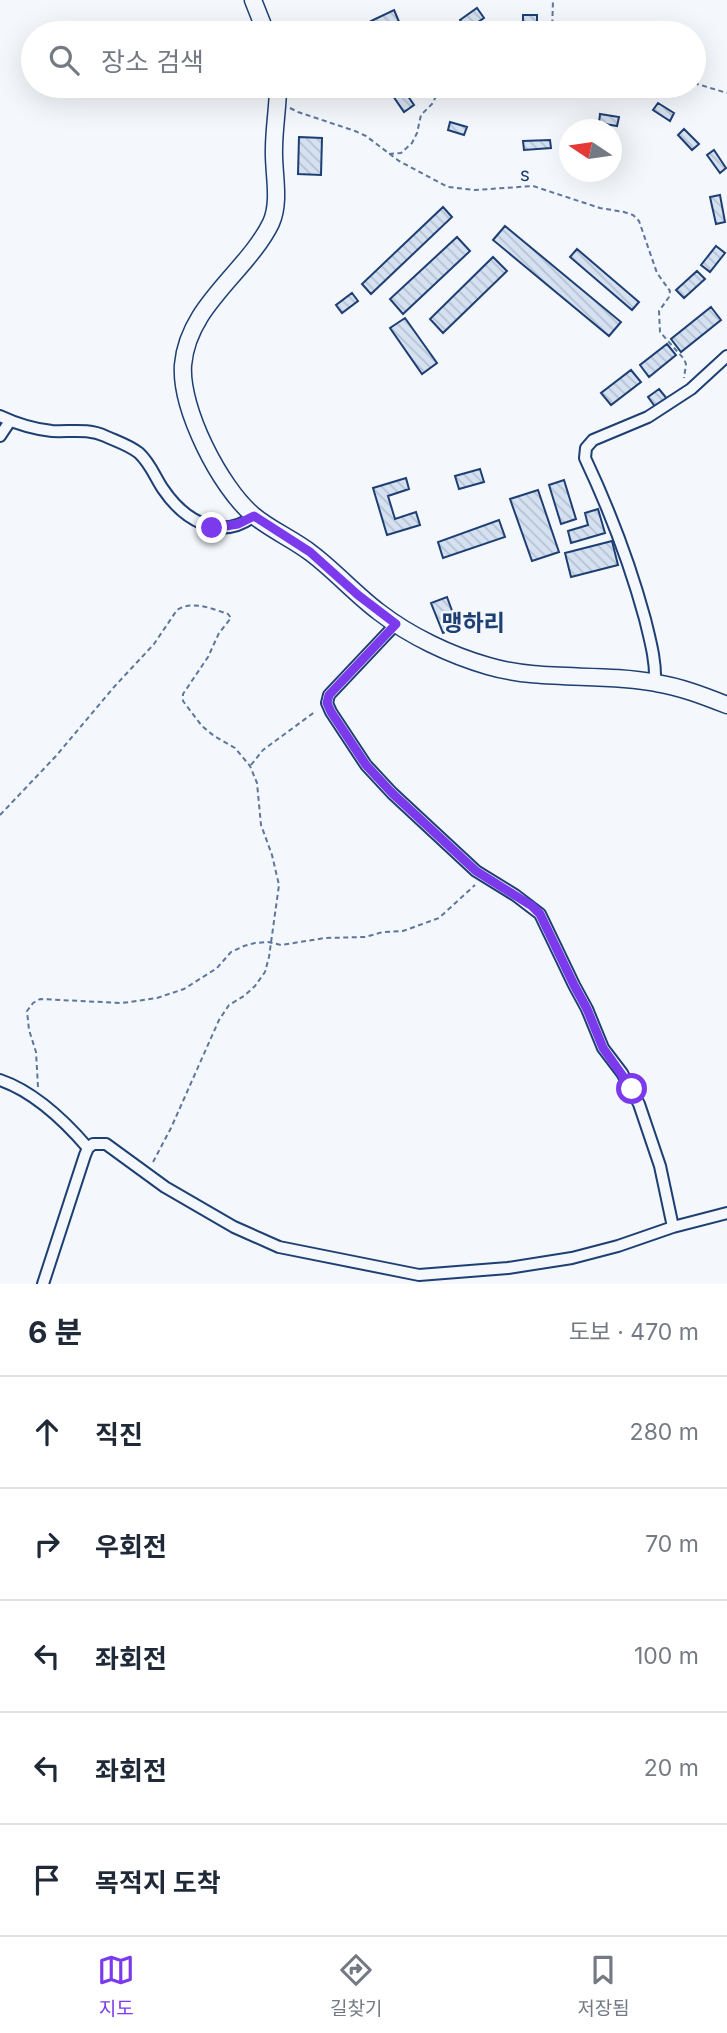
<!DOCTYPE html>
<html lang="ko">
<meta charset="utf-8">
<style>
:root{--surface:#fff;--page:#f6f6f7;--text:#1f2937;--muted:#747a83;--line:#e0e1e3;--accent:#7c3aed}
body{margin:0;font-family:Inter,"Noto Sans KR",sans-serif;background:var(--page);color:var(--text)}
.compass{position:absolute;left:559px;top:119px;width:63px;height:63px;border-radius:50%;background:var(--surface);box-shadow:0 7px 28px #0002;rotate:283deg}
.stop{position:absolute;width:21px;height:21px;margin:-16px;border:5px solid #7c3aed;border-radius:50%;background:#fff}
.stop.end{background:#7c3aed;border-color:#fff;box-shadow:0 2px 7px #0008}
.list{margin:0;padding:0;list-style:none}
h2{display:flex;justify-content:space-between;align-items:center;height:91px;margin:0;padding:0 28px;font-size:30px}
h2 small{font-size:23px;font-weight:400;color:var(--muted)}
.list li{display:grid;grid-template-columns:46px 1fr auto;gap:21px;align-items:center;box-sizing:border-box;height:112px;padding:0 28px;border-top:2px solid var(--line)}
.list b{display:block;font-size:26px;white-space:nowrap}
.list em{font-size:23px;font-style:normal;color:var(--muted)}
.icon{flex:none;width:38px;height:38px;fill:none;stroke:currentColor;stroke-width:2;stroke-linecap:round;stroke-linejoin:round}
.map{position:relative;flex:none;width:727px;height:1284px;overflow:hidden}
.search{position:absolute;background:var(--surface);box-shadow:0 7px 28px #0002;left:21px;right:21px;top:21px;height:77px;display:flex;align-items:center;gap:18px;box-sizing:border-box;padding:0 24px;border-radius:38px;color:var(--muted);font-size:26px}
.sheet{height:651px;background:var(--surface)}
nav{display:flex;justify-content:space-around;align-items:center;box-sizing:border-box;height:98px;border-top:2px solid var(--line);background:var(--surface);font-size:19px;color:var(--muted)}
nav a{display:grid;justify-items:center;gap:4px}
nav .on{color:var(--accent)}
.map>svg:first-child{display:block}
.building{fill:url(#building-back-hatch);stroke:#1d3f73;stroke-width:2}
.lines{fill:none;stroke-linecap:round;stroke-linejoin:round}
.street-casing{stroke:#1d3f73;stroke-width:14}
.secondary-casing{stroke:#1d3f73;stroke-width:19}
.path{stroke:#5e769c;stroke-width:2;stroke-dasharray:5 3.5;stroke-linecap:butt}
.street{stroke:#f4f7fb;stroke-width:10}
.secondary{stroke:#f4f7fb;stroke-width:16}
.route{stroke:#7c3aed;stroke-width:9}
.labels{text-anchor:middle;stroke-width:5;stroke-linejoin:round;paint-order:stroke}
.street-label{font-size:19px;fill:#1d3f73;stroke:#f4f7fb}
.quarter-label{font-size:23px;font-weight:bold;fill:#1d3f73;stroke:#f4f7fb}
</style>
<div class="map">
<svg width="727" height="1284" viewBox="0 0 727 1284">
<defs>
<pattern id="building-back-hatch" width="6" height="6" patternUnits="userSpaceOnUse" patternTransform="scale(1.75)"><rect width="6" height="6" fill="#d5e0f0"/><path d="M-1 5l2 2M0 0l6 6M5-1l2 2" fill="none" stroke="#b6c1d1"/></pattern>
</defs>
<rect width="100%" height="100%" fill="#f4f7fb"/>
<path class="building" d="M477,8l7,10 -18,12 -6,-10z
M394,10l6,14 -23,9 -6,-12z
M523,15h14v18h-14z
M451,24l4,9h-27z
M401,86l13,19 -10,7 -13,-19z
M658,103l16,10 -4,8 -17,-11z
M600,114l19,3 -2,9 -18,-3z
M450,122l17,5 -3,8 -16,-5z
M684,129l15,15 -7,6 -14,-15z
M299,137l23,1 -1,37 -23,-1z
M550,140l1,8 -27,2 -1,-9z
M714,150l12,18 -6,5 -13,-18z
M720,195l5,27 -9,2 -6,-27z
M443,207l9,10 -81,77 -9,-10z
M505,226l116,96 -12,14 -116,-96z
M457,237l13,14 -67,63 -13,-15z
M716,246l9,7 -15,19 -9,-7z
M577,249l62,53 -7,8 -62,-53z
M493,257l14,14 -64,62 -13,-14z
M697,271l8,8 -21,19 -8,-8z
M352,293l6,8 -16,12 -6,-8z
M711,307l10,13 -40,32 -10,-13z
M405,318l32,45 -15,11 -32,-46z
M667,344l9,11 -27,22 -9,-12z
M631,370l10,12 -30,23 -10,-12z
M659,389l9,11 -12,8 -8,-11z
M480,469l4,13 -25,7 -4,-13z
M406,478l3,11 -21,7 7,23 21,-7 4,13 -33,10 -14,-47z
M564,480l12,39 -15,5 -12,-39z
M538,490l21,62 -27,9 -22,-62z
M598,509l7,24 -34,10 -3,-12 20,-6 -3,-12z
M499,520l6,17 -62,21 -5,-16z
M612,541l6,24 -47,12 -6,-24z
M447,597l11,30 -15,6 -12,-30z"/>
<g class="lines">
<g class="street-casing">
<path id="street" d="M0,416c17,8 33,13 52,15 18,1 36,-3 53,5 11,5 24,9 34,17 11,10 16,24 24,36 21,31 56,53 91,27
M0,436l10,-15
M396,624l-67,71 -2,8 4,9 35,53 26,28 84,78 39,24 25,19 34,71 13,24 16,39 19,25 17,31 21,62 13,61
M655,682c1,-22 -5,-42 -10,-63 -15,-55 -36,-110 -60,-161l1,-10 7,-8 55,-23 43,-28 36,-33
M0,1080c35,12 64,40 88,68
M43,1284l42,-129 3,-7 5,-4h13l59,43 69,40 45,20 140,28 89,-7 64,-10 46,-12 55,-19 54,-14"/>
</g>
<g class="secondary-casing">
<path id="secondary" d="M253,0l13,33
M278,86c0,21 -4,42 -4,63 -1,23 7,52 -3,74 -24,49 -83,82 -88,142 -3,44 37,122 70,150 18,15 40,24 58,38 24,18 44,41 68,59 31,24 71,43 109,54 54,16 113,6 168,17 25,4 48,13 71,22"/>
</g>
<path class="path" d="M552,33l1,-33
M694,83l33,10
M290,108l8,4 57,19 11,5 33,25 49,26 27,3 58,-4 67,22 24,4 9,3 6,6 18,52 13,18 -1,6 -10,14 1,21 24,27 2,5 -2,14
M389,154l12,-1 11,-10 5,-10 4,-18 11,-11 9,-17c22,4 39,8 60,-1
M251,765l12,-15 53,-39
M0,815l56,-59 58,-69 40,-43 23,-34c15,-10 36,-1 51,4l3,4 -12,15 -11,24 -25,37v7l19,25 12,10 21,12 15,18 7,17 4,42 11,30 7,30 -10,72 -4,15 -10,14 -11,10 -15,9 -10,15 -48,108 -19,36
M38,1087l-2,-35 -7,-22 -2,-19 6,-8 7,-4 82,4 35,-5 27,-9 33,-21 14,-16 13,-6 11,-3 13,-1 13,3 44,-7 40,-1 18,-5 20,-1 36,-13 36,-33"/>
<use href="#street" class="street"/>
<use href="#secondary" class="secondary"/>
</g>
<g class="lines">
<path class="route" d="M212,528l26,-4 16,-8 56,36 48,43 38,29 -67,71 -2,8 4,9 35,53 26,28 84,78 56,35 8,8 34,71 13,24 16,39 29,41"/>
</g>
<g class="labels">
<g class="street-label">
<text transform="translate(525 174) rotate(1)" y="7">s</text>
</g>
<g class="quarter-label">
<text x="473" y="631">맹하리</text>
</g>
</g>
</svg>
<svg class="compass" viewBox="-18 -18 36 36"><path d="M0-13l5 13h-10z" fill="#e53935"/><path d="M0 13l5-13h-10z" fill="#747a83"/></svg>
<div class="stop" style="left:632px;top:1089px"></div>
<div class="stop end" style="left:212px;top:528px"></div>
<div class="search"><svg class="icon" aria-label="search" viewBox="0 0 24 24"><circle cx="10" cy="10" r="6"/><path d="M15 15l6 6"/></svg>장소 검색</div>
</div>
<section class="sheet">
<h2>6 분<small>도보 · 470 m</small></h2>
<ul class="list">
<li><svg class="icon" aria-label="ahead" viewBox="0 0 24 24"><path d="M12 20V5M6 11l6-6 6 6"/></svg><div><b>직진</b></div><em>280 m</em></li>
<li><svg class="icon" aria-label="right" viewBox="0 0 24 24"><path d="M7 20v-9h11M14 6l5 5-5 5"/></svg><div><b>우회전</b></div><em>70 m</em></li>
<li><svg class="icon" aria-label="left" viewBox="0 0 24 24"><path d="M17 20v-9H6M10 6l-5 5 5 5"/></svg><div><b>좌회전</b></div><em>100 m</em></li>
<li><svg class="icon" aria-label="left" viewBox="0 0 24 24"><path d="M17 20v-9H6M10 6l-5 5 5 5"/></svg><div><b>좌회전</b></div><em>20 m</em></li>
<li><svg class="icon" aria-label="arrive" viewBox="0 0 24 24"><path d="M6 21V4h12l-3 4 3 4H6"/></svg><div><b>목적지 도착</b></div></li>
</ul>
</section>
<nav>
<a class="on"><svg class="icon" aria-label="map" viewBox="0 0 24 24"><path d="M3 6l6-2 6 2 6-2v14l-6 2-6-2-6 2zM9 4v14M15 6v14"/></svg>지도</a>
<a><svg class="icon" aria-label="directions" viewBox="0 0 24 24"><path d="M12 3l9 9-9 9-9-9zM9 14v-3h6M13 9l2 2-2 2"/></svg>길찾기</a>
<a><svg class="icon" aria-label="saved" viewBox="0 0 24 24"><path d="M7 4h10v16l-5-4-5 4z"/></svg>저장됨</a>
</nav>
